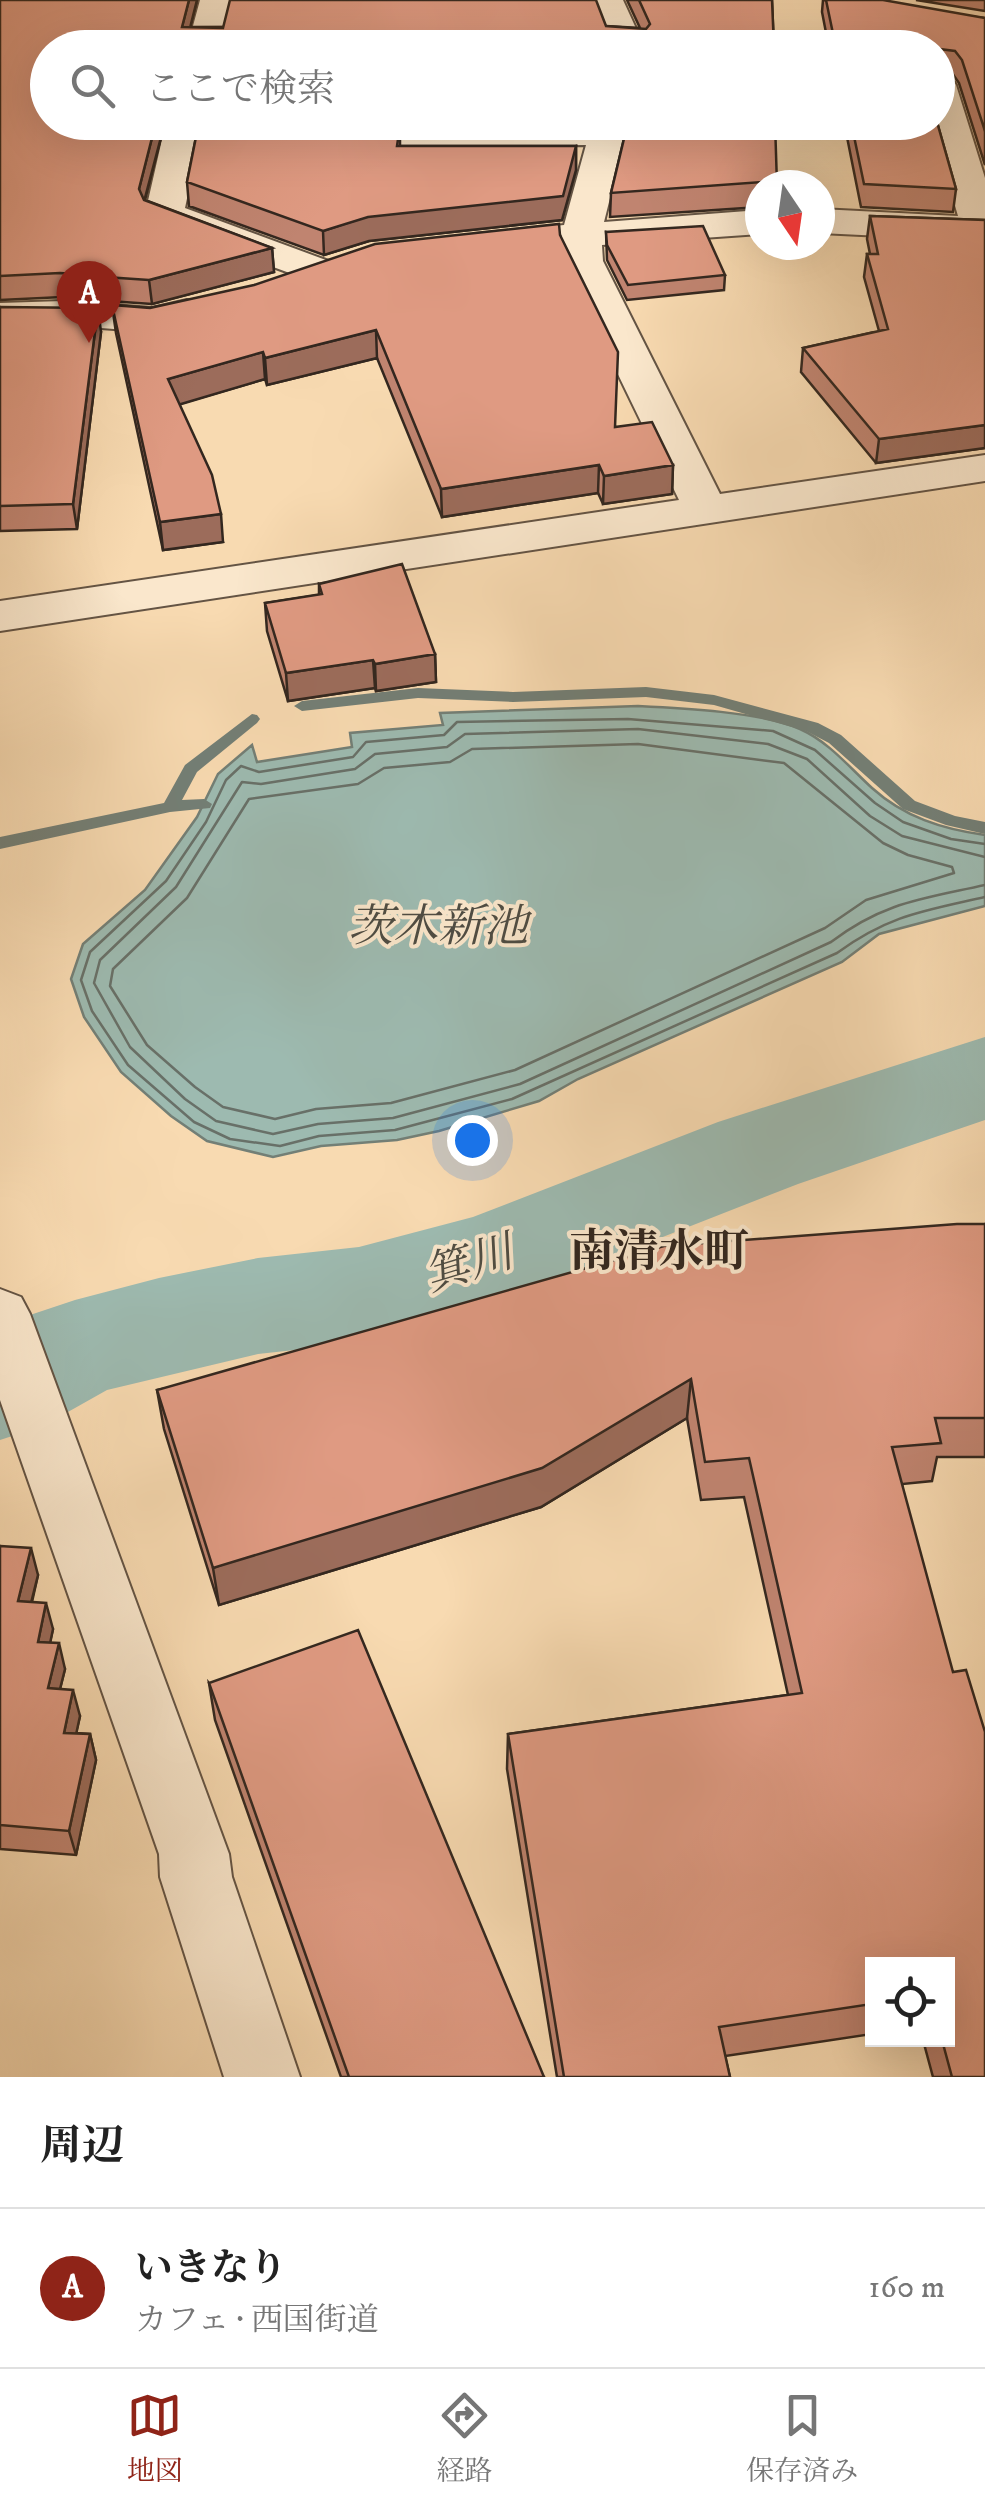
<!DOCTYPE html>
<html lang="ja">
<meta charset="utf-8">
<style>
:root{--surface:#fff;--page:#f6f6f6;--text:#222;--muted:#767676;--line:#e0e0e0;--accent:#8f2418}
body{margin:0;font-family:"IM FELL DW Pica","Noto Serif JP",serif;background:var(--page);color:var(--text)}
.controls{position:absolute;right:30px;bottom:30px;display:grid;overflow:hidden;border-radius:0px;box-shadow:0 10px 40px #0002}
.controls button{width:90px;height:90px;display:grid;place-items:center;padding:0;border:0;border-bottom:2px solid var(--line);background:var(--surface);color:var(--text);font:50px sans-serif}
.compass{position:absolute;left:745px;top:170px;width:90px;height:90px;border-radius:50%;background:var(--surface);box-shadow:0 10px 40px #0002;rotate:167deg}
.you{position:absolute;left:472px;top:1140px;width:35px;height:35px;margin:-25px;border:8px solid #fff;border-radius:50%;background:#1a73e8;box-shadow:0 0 0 15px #1a73e833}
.badge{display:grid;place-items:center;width:65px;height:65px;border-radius:50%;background:var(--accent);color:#fff;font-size:32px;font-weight:700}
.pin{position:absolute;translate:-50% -82px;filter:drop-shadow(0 2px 5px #0008)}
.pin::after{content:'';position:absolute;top:52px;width:35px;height:30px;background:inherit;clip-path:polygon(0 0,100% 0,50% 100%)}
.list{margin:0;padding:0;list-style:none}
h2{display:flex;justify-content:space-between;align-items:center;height:130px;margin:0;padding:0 40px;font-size:42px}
h2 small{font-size:32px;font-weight:400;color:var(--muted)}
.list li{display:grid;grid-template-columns:65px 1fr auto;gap:30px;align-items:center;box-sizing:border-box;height:160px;padding:0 40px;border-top:2px solid var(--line)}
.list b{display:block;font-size:38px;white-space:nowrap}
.list p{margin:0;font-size:32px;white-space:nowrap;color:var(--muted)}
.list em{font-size:32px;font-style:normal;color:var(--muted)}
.icon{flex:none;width:55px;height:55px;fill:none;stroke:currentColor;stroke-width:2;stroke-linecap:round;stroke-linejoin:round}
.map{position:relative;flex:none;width:985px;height:2077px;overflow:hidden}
.search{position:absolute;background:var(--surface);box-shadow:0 10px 40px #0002;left:30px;right:30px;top:30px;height:110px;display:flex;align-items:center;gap:25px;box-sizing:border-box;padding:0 35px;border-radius:55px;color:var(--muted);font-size:38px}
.sheet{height:290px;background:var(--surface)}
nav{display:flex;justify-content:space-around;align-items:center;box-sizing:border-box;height:140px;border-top:2px solid var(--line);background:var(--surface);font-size:28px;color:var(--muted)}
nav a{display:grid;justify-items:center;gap:5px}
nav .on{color:var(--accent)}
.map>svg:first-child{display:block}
.water{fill:#9dbab0;stroke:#737f76;stroke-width:2.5}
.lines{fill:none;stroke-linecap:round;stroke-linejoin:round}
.shore{stroke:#687068;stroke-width:2.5}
.stream{fill:#737f76;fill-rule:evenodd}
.river{fill:#9dbab0;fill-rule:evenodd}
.minor-casing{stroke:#645444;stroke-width:4}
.tertiary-casing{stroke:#645444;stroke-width:4}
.minor{fill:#fae7cc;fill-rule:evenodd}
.tertiary{fill:#fae7cc;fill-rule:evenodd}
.wall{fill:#c08470;stroke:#33271f;stroke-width:2.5}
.shaded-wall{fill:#9c6c5b;stroke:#33271f;stroke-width:2.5}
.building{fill:#df9a82;stroke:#33271f;stroke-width:2.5}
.labels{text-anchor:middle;stroke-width:8;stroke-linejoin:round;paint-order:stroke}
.water-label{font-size:45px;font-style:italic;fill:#4e4c43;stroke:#fae7cc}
.neighbourhood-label{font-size:45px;font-weight:bold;fill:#33271f;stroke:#fae7cc}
</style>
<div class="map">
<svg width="985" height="2077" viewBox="0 0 985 2077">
<rect width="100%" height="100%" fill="#f8dab1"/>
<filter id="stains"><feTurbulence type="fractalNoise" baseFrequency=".002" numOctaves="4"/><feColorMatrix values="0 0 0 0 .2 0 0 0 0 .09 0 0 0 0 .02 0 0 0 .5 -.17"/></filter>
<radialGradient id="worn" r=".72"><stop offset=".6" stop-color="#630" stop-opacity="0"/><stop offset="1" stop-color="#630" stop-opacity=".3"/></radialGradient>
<path class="water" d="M638,706c42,2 125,6 162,23 29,13 49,38 72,59 32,29 70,41 113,47v71l-106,28 -37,28 -264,117 -39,22 -100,30 -42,9 -76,6 -48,11 -66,-16 -36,-25 -50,-44 -37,-55 -13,-38 12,-35 62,-54 52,-73 21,-43 34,-29 5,17 95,-15 -2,-14 93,-8 -3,-12z"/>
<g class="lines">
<path class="shore" d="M638,744l146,19 99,80 25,12 44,12 2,6 -88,27 -41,28 -310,142 -124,33 -75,6 -41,10 -52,-12 -28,-20 -48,-42 -37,-59 3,-17 74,-71 62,-99 109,-15 26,-16 66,-6 22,-13z
M985,844l-34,-5 -48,-17 -28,-19 -60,-53 -42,-19 -145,-12 -171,3 -13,13 -78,7 -13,15 -94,15 -18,-6 -15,14 -20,42 -40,59 -76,71 -9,28 11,31 36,54 66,57 36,17 50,7 39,-10 76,-6 117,-31 325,-146c52,-38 87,-42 148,-56
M985,857l-83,-21 -32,-20 -63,-57 -39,-15 -130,-15 -173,5 -18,13 -72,7 -20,15 -94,15 -19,-2 -66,105 -76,73 -6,23 36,64 55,52 31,22 57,13 45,-10 75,-6 127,-34 311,-142c53,-40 91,-43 154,-57"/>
<path class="stream" d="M646,687l68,8 104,28 23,12 74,66 40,15 30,6v12l-39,-9 -43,-16 -74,-66 -23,-12 -92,-26 -68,-8 -133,5 -95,-4 -116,13 -8,-5 8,-5 116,-13 95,4z
M252,714l5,1 3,4 -3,4 -60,49 -15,28 22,-1 8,5 -2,4 -40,4 -170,37v-12l164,-34 21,-38z"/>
<path class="river" d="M985,1037v83l-187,64 -306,120 -133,39 -101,11 -151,36 -64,36 -43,14v-108l33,-18 42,-14 84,-22 99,-20 101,-11 114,-30 245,-95z"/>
<g class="minor-casing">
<path id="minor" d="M200,0h34l-11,48h-36z
M589,0h34l22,48h-36z
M938,74l13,3 5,8 29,93v63l-165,-8v-24l138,7 -27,-94h7z
M166,122h37l-18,86 149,55 6,8 -6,8 -14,4 -14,-4 -156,-57 -5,-8z
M629,122l-25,100 156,-12v24l-158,11 1,16 117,233 265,-39v26l-985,150v-30l679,-101 -116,-239 -1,-13 -73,6 -14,-4 -6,-8 6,-8 89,-9 22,-80 -181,2 -13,-3 -6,-8 6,-8 13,-3z
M187,300l14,3 6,9 -6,9 -49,11 -89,-7 -63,2v-24l63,-2 89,7z"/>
</g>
<g class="tertiary-casing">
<path id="tertiary" d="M0,1289l21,8 9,17 199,540 3,23 68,200h-76l-64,-200 -1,-23 -159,-454z"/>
</g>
<use href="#minor" class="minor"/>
<use href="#tertiary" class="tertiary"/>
</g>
<path class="wall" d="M0,0h197l-7,27 416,-1 34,2 -13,-28h145l2,48h-726v74h117l-20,78 127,48 2,24 -122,32 -43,-3 -3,-10 -1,10 -42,-4 -63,3z
M823,0l162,18v147l-26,-82 -7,-10 -14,-2v-23h-109l-7,-36z
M916,0h69v11z
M199,122h205v2l-9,1 5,1v20h176v24l-14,50 -193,21 -45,14 -135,-49 -2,-24z
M628,122l149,63h-17v22l-150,10 1,-24z
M844,122h93l19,67 -3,23 -92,-5z
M870,216l115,4v228l-109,15 -75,-91 2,-24 76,-17 -15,-54 3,-23h3l-3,-15z
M606,232l119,43 -1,15 -97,10 -20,-40z
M560,235l55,192 58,38 -1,29 -69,10 -5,-11 -156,24 -65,-159 -110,27 -2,-6 -86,25 44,138 -60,8 -47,-217 -4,-28 38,3z
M0,307l101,25 -24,197 -77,2z
M319,584l116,70 1,28 -60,9 -1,-3 -87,13 -21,-70 -2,-28 54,-8z
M985,1224v233h-48l-5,24 -30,3 83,593h-52l-10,-37h25v-76h-76v70l-147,22 5,21h-173l-50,-308 1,-35 280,-39 -44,-198 -43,3 -14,-82 -146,89 -322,98 -55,-176 -7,-39z
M0,1546l38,29 -6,27 21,27 -3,13 15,27 -5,20 20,27 -4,17 14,1 6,26 -20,95 -76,-6z
M209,1683l335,394h-203l-126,-357z"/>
<path class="shaded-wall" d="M189,0h8l-12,48 -3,-21z
M156,122h9l-24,91 -2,-24z
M576,146v24l-14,50 -193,21 -45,14 -1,-24z
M272,248l2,24 -122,32 -3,-24z
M103,267l3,24 -1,10 -3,-25z
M98,308l3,24 -24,197 -4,-25z
M376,330l1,28 -110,27 -2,-27z
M263,352l2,27 -94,28 -3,-28z
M985,425v23l-109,15 3,-24z
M599,465l-1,28 -156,24 -1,-28z
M673,465l-1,29 -69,10 1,-28z
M221,514l2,28 -60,8 -3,-28z
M435,654l1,28 -60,9 -1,-27z
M373,660l2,28 -87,13 -2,-28z
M691,1379l-4,39 -146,89 -322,98 -6,-37z
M31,1548l7,27 -13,52 -7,-26z
M46,1603l7,26 -8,39 -7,-26z
M59,1643l6,26 -11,44 -6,-25z
M73,1690l7,26 -9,42 -7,-25z
M90,1734l6,26 -20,95 -7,-24z"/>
<path class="building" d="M0,0h189l-7,27 41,1 7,-28h366l10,26 40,3 4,-5 -11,-24h133l2,48h-137l4,-16 -111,5 -1,-5 -127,9 2,7h-356v74h108l-17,67 5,11 128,48 -123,32 -44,-3 -2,-10 -1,9 -42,-3 -60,3z
M826,0h57l102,18v113l-23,-71 -7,-9 -16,-2 -1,42v-43h-102z
M199,122h189l12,4 -3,20h179l-13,50 -195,21 -45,14 -136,-49z
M628,122h147l2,63h-13l-2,-3 -151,11z
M851,122h86l19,67 -92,-5z
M870,216l115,4v205l-106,14 -76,-91 85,-19 -21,-75h11z
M559,224l1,11 58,117 -3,75 37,-5 21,43 -69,11 -5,-11 -158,24 -65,-159 -111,28 -2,-6 -95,27 44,96 9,39 -61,8 -48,-217 38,3 104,-23 121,-41z
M703,226l22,49 -97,10 -21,-40 -1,-13z
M0,307l98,1 -25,196 -73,2z
M402,564l33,90 -60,10 -2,-4 -87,13 -21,-70 57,-9 -3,-10z
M957,1224h28v194h-50l6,25 -49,4 61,225 13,-2 19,62v345h-33l-10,-37h6v-76h-76v40l-153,23 11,50h-166l-56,-343 294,-41 -53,-235 -44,4 -14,-83 -149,89 -329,100 -56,-178 507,-144z
M0,1546l31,2 -13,53 28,2 -8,39 21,1 -11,45 25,2 -9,43 26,1 -21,97 -69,-6z
M358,1630l186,447h-195l-140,-394z"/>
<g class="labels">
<g class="water-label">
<text x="438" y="941">茨木新池</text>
<text transform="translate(468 1262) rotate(-17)" y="16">箕川</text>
</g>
<g class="neighbourhood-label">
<text x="659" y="1266">南清水町</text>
</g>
</g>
<rect width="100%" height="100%" filter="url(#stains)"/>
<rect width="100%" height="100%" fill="url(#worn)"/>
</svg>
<div class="controls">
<button><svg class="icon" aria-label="locate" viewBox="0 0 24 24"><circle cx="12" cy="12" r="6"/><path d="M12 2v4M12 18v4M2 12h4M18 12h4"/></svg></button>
</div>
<svg class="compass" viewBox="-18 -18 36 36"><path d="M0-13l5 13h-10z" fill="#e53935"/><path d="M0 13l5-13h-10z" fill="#767676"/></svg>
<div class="you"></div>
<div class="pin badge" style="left:89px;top:343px">A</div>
<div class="search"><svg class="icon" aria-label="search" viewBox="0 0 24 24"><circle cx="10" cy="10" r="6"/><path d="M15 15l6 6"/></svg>ここで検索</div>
</div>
<section class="sheet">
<h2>周辺<small></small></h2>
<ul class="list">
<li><span class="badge">A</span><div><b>いきなり</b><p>カフェ · 西国街道</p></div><em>160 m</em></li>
</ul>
</section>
<nav>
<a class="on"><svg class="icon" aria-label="map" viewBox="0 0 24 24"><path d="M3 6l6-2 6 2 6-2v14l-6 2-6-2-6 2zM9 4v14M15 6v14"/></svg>地図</a>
<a><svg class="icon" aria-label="directions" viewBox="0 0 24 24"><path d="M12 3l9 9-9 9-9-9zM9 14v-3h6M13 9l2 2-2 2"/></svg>経路</a>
<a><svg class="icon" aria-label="saved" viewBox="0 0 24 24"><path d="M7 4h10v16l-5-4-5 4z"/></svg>保存済み</a>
</nav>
